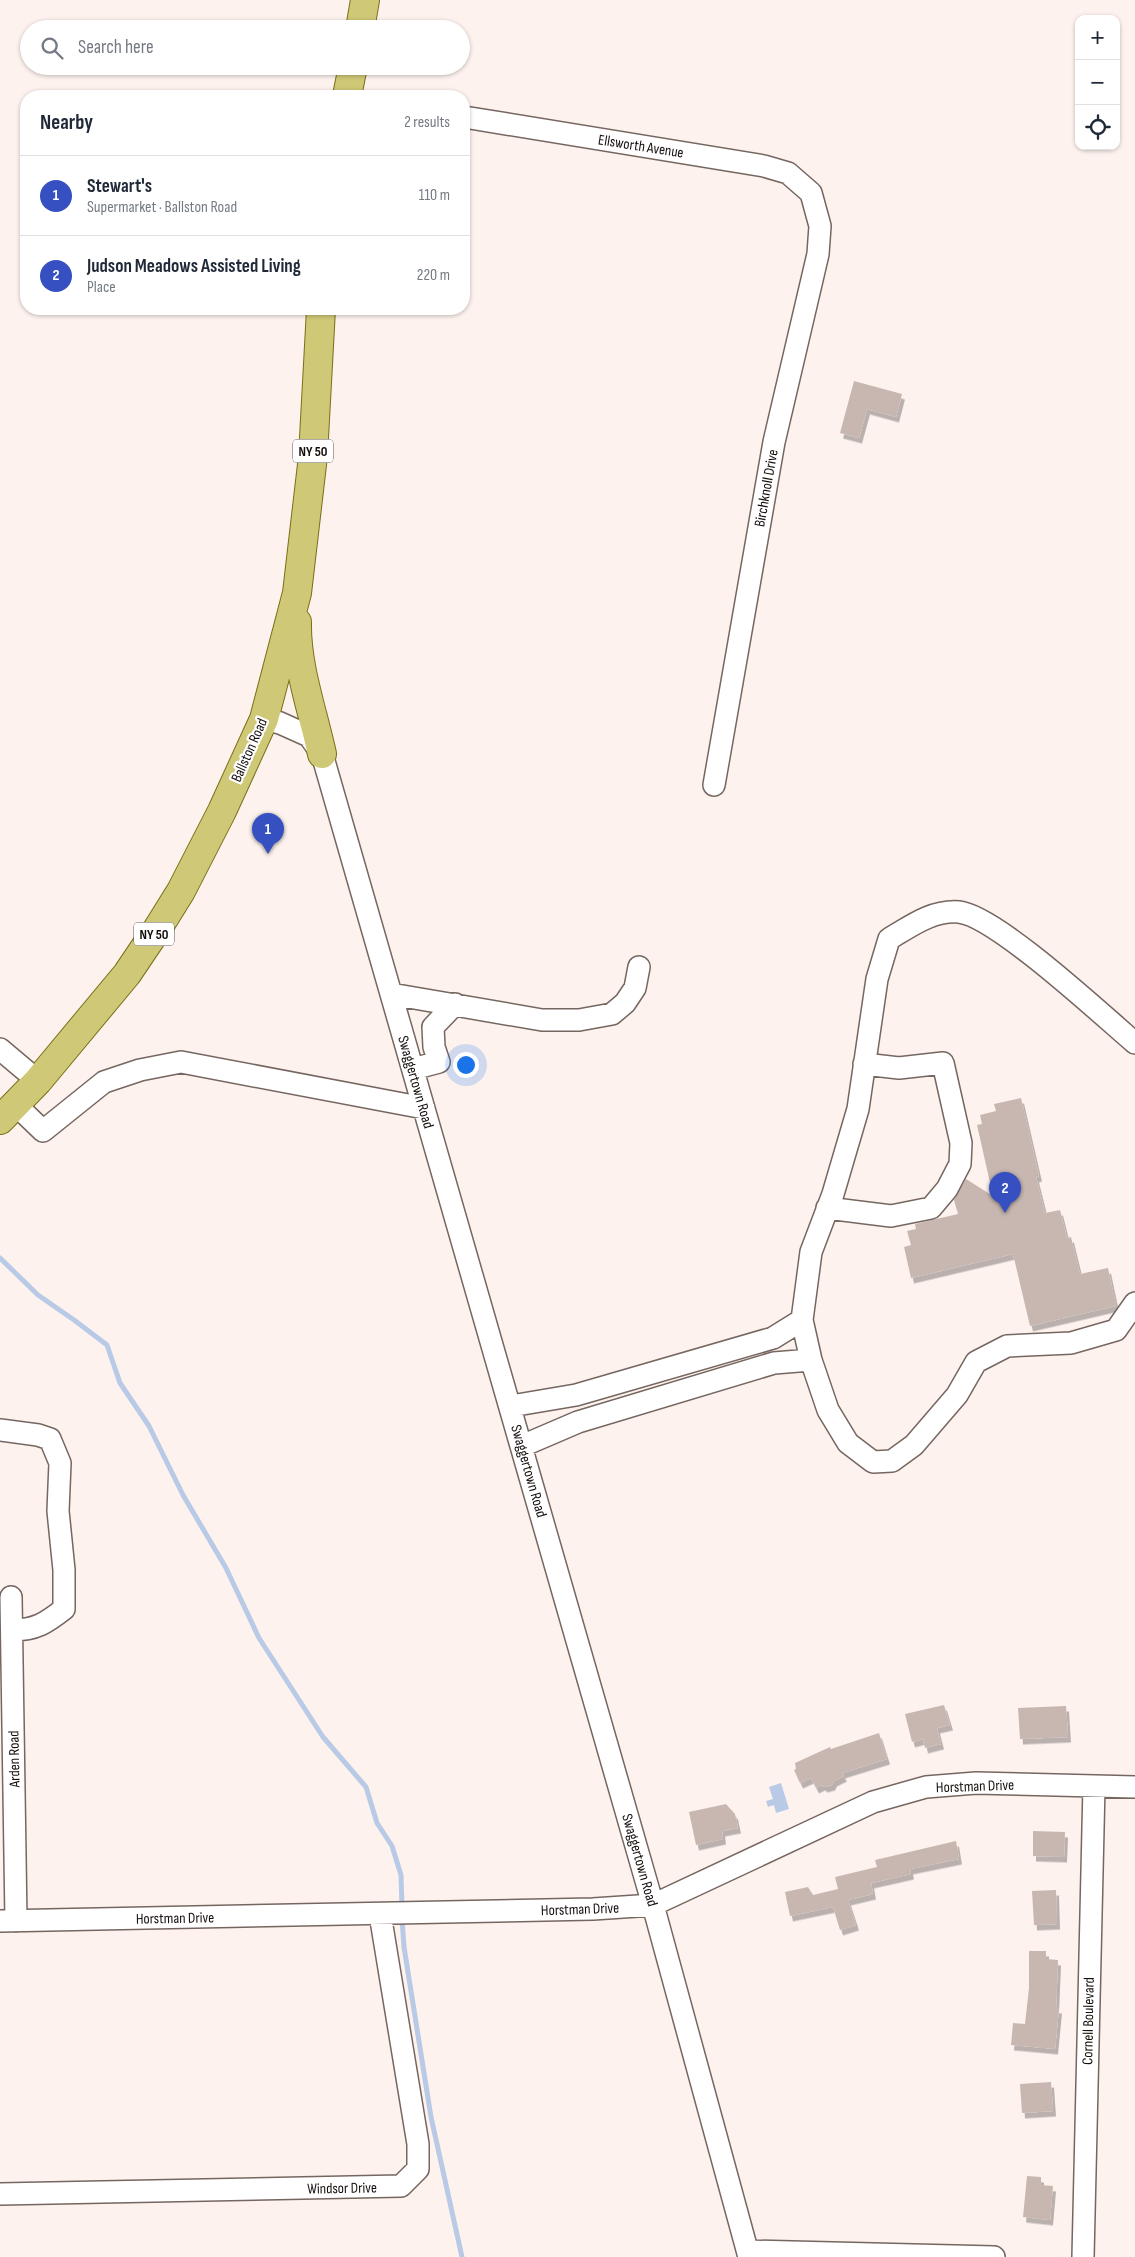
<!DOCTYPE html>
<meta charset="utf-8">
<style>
:root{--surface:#fff;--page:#f6f6f7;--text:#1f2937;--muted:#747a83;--line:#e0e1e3;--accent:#3650c2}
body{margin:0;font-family:"Sofia Sans Condensed",sans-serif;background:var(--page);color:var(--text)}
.controls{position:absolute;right:15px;top:15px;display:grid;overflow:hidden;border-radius:10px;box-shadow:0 1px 4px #0004}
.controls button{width:45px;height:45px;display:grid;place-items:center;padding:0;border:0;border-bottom:1px solid var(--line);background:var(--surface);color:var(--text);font:25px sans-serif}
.you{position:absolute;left:465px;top:1064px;width:18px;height:18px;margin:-12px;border:4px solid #fff;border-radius:50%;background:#1a73e8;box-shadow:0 0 0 8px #1a73e833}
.badge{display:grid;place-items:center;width:32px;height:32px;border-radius:50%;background:var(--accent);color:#fff;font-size:16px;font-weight:700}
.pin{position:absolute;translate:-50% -41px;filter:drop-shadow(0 1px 2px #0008)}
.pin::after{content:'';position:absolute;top:26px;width:18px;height:15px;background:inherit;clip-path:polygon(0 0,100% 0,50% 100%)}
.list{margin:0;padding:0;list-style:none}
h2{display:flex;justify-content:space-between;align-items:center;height:65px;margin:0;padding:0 20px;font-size:21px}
h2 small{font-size:16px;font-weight:400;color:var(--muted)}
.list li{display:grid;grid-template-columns:32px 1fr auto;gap:15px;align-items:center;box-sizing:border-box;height:80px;padding:0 20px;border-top:1px solid var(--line)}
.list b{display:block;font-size:19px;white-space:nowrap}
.list p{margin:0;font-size:16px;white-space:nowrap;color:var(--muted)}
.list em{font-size:16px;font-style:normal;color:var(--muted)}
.icon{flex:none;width:28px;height:28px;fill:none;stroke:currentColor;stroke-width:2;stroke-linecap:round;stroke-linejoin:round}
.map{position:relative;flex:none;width:1135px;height:2257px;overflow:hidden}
.search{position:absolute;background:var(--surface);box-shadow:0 1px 4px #0004;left:20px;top:20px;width:450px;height:55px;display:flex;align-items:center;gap:12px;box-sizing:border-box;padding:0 18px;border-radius:28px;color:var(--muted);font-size:19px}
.panel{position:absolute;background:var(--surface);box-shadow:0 1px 4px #0004;left:20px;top:90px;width:450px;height:225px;border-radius:20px}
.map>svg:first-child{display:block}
.water{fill:#b8cae5}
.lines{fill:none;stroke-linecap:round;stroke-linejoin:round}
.stream{stroke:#b8cae5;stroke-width:5}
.building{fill:#c8b7b1;filter:url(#shadow)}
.minor-casing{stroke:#766660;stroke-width:24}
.major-casing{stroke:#796f17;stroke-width:30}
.minor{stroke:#fff;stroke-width:21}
.major{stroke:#cfc877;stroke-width:28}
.labels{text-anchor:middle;stroke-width:4.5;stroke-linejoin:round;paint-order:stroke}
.shield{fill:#fff;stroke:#5a5655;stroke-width:1}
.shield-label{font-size:14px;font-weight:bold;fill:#140e0c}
.street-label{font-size:15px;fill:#140e0c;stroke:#fff}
</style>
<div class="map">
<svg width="1135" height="2257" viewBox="0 0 1135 2257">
<defs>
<filter id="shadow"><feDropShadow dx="3" dy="5.5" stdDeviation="0" flood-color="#0004"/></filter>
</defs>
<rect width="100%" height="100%" fill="#fdf2ee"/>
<path class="water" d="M781,1783l8,26 -13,4 -2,-8 -6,2 -2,-6 7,-2 -4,-12z"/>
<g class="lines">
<path class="stream" d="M0,1258l38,37 36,25 33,25 13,38 29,43 34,69 43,73 33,70 64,99 43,50 11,36 15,23 9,29 1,32
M402,1918l2,29 27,170 31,140"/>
</g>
<path class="building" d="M854,381l48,13 -6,23 -29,-8 -8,29 -19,-5z
M1021,1098l18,78 -3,1 9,36 15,-3 7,28 4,-1 9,37 28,-6 8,38 -86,20 -17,-72 -102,24 -7,-31 7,-2 -4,-14 9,-2 -1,-5 43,-10 -4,-14 12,-21 27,17 -16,-71 5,-1 -2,-9 16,-4 -2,-7z
M944,1705l6,20 -13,3 4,16 -16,4 -2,-9 -11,3 -7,-28z
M1066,1706l2,31 -48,2 -2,-31z
M879,1733l8,26 -45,14 2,3 -10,5 -2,4 -7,2 -3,-2 -6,3 -5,-10 -11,5 -6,-13 2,-1 -1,-6 35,-16 1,2z
M726,1804l9,10 3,14 -16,3 1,8 -27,6 -7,-33z
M1033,1831l32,1 -1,25 -31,-1z
M956,1841l3,18 -49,10 1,5 -40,9 2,11 -25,6 8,25 -16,5 -7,-23 -43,9 -5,-24 23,-5 5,8 25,-6 -3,-12 42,-10 -2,-7z
M1056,1890l1,34 -23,1 -2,-34z
M1029,1951h17v8l12,1 -2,48h3l-4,41 -44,-4 2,-22 12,1 4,-36z
M1051,2082l2,29 -31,2 -2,-29z
M1027,2176l14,1v8l12,1 -3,34 -27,-3z"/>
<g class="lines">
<g class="minor-casing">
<path id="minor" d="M464,117l300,49 24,7 23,20 9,33 -2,28 -44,188 -60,343
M264,719l16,4 29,13 13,18 331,1151 96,352
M391,994l151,26h37l33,-6 13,-11 10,-15 4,-21
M1135,1043c-33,-28 -139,-127 -176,-131 -27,-2 -48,14 -70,27l-12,40 -19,130 -25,85 -22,58 -9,68 9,40 17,50 20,33 25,19 19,-1 22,-16 43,-50 19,-33 31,-16 64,-3 45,-13 19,-27
M0,1049l38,32
M413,1069l26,-7 -5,-15 -1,-20 22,-23
M16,1105l27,26 61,-49 36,-12 41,-8 243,46
M827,1208l64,8 40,-8 16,-19 13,-25 1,-21 -18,-80 -44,5 -35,-4
M511,1406l65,-11 197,-57 29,-18
M0,1430l38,5 12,4 10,24 -2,48 6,59v39c-18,14 -28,21 -52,21
M522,1446l56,-24 196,-59 37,-3
M11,1597l5,324
M0,1921l593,-12 60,-4 220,-103 53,-15 50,-4 159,4
M0,2194l401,-8 17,-17v-25l-38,-230
M748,2251l246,6
M1083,2257l11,-471"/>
</g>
<g class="major-casing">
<path id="major" d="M360,29l5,-29
M347,96l6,-30
M297,622c-1,44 16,90 25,132
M0,1120l38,-39 89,-107 31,-46 23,-37 41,-80 42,-92 33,-126 16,-137 8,-147"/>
</g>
<use href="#minor" class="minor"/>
<use href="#major" class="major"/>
</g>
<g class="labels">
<g class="shield">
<rect x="293" y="439.5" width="40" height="23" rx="4"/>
<rect x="134" y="922.5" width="40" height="23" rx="4"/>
</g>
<g class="shield-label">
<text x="313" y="456">NY 50</text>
<text x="154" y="939">NY 50</text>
</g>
<g class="street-label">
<text transform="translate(641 146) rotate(9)" y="5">Ellsworth Avenue</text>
<text transform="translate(766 488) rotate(-80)" y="5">Birchknoll Drive</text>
<text transform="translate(249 750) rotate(-66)" y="5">Ballston Road</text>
<text transform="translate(416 1082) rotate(74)" y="5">Swaggertown Road</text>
<text transform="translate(529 1471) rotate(74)" y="5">Swaggertown Road</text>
<text transform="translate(14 1759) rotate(-91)" y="5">Arden Road</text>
<text transform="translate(975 1786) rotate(-2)" y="5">Horstman Drive</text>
<text transform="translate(640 1860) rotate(74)" y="5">Swaggertown Road</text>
<text transform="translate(580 1909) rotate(-2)" y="5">Horstman Drive</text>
<text transform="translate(175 1918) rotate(-1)" y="5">Horstman Drive</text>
<text transform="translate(1088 2021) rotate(-89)" y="5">Cornell Boulevard</text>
<text transform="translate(342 2188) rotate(-1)" y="5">Windsor Drive</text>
</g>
</g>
</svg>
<div class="controls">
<button>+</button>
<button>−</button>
<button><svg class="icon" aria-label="locate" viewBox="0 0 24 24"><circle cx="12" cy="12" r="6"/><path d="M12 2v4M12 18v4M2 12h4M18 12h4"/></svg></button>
</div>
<div class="you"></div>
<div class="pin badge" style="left:268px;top:854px">1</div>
<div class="pin badge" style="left:1005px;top:1213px">2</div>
<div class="search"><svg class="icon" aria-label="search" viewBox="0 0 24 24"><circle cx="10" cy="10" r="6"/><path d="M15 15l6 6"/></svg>Search here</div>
<section class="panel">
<h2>Nearby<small>2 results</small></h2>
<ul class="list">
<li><span class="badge">1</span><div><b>Stewart's</b><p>Supermarket · Ballston Road</p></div><em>110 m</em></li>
<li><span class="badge">2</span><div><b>Judson Meadows Assisted Living</b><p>Place</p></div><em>220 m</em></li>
</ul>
</section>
</div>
